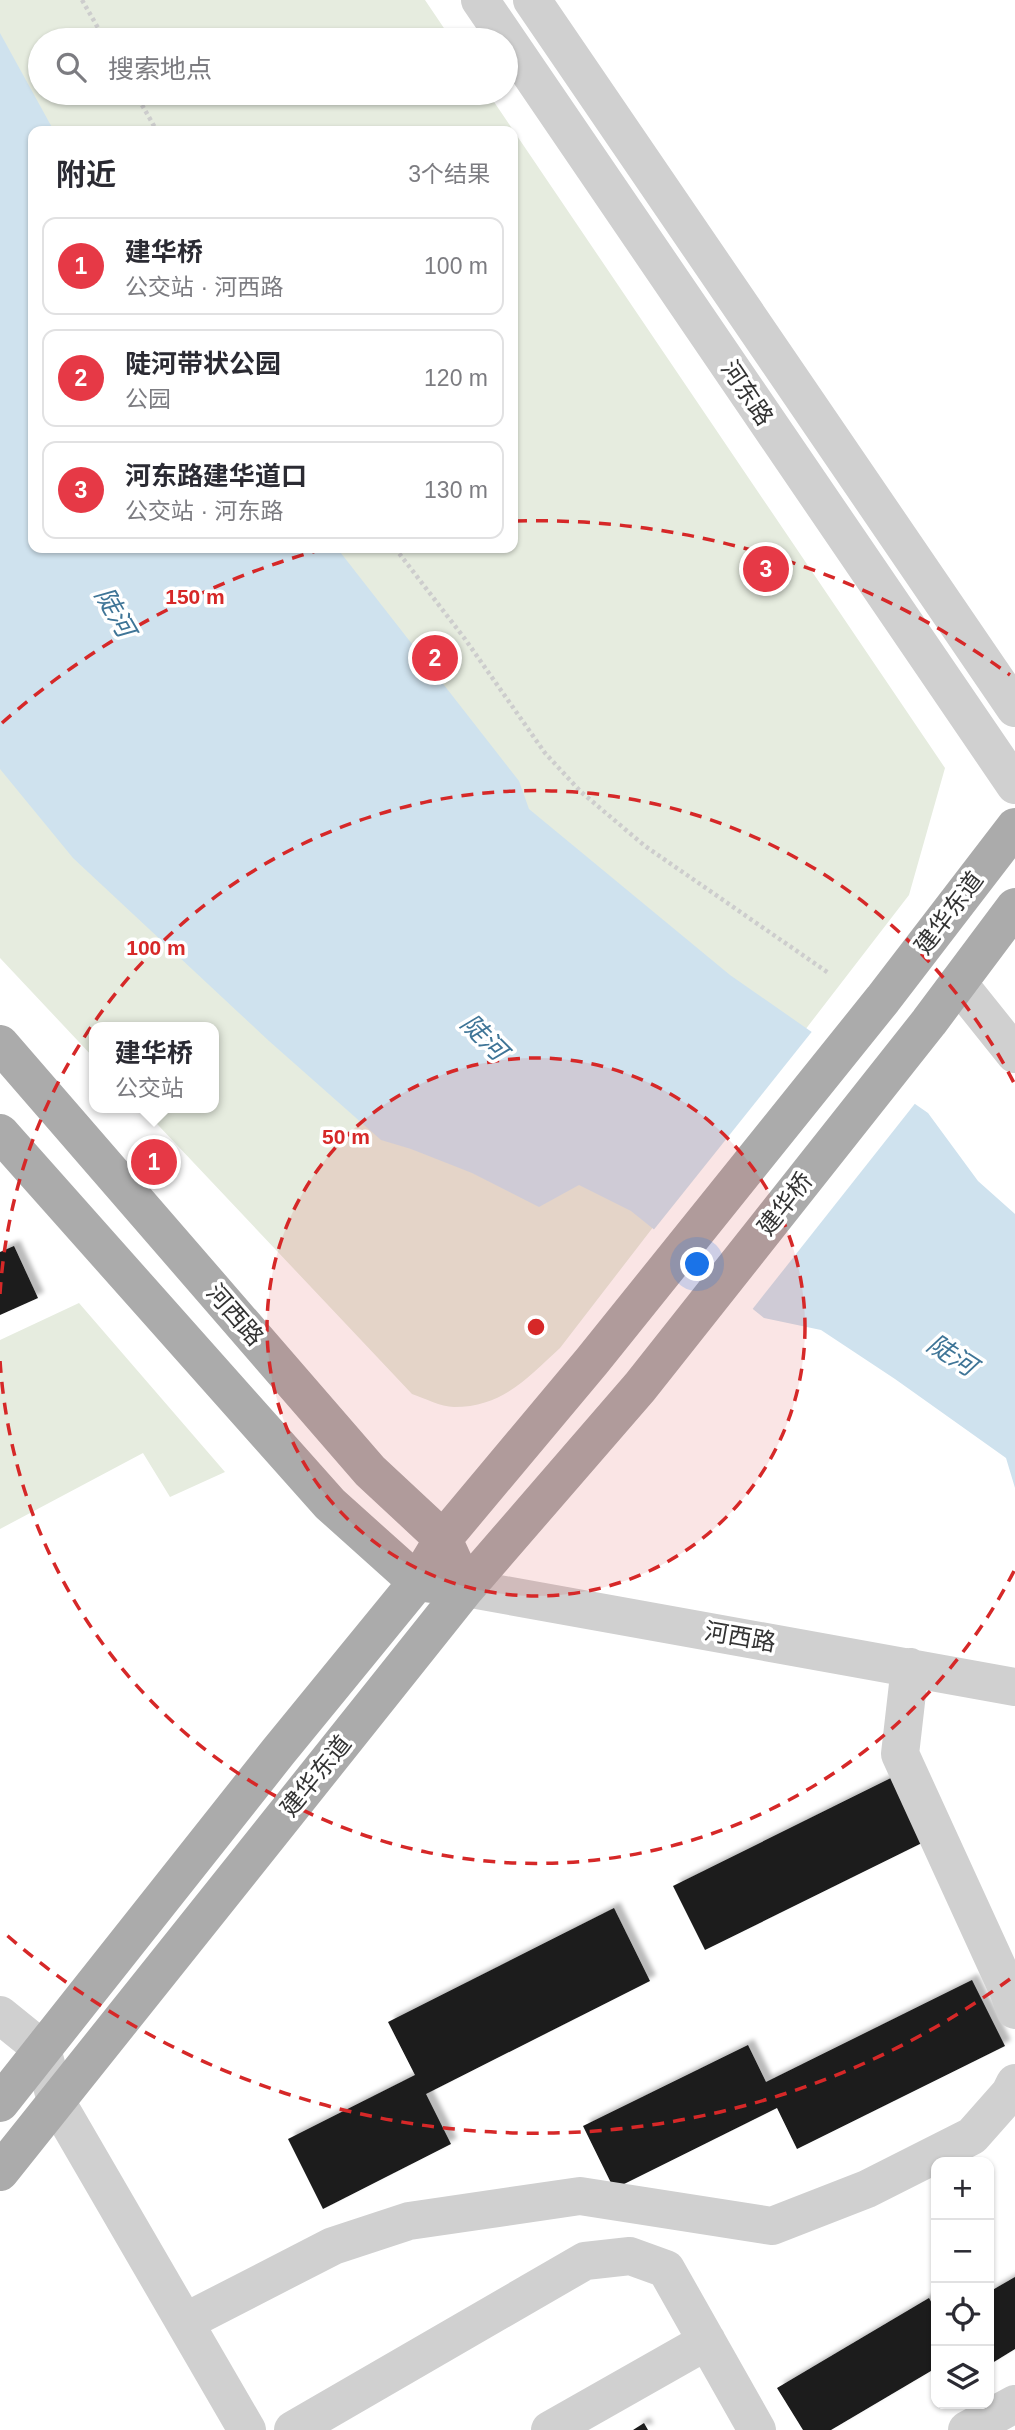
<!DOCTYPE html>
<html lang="zh">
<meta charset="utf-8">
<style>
:root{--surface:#fff;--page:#f2f2f3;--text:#2b2b33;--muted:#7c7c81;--line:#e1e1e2;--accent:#e63946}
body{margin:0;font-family:Arial,"Noto Sans SC",sans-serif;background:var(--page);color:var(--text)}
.controls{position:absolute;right:21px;bottom:21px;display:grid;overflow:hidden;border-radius:14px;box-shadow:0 2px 5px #0004}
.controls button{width:63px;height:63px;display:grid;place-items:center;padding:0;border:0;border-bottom:2px solid var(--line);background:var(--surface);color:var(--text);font:35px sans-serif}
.you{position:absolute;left:698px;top:1265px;width:24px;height:24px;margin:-18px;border:5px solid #fff;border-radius:50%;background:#1a73e8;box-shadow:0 0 0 10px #1a73e833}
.badge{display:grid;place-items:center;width:46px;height:46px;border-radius:50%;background:var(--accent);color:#fff;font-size:23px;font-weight:700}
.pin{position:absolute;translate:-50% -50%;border:4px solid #fff;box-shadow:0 2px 7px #0006}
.popup{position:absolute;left:89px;top:1022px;width:130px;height:91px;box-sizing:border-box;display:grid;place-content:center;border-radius:14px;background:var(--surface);filter:drop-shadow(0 2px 5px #0005);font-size:23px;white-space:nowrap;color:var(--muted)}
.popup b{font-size:26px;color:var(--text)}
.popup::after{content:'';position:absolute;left:50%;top:100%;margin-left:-14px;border:14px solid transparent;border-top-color:var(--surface)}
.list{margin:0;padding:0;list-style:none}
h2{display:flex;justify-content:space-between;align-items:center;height:91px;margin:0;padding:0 28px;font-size:30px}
h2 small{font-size:23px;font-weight:400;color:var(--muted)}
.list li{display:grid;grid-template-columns:46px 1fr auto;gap:21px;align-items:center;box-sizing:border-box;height:98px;margin:0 14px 14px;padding:0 14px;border:2px solid var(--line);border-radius:14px}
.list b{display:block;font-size:26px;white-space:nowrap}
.list p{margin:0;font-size:23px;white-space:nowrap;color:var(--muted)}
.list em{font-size:23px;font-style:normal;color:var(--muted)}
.icon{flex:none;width:38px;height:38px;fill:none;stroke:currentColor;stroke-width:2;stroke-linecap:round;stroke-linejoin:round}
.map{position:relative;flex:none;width:1015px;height:2430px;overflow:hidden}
.search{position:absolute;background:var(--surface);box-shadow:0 2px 5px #0004;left:28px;top:28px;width:490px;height:77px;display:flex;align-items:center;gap:18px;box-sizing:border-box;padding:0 24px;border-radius:38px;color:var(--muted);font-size:26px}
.panel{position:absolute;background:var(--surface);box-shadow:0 2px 5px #0004;left:28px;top:126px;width:490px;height:427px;border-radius:14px}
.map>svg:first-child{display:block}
.green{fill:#e6ecdf;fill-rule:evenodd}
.water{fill:#cfe2ee}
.pier{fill:#fff}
.building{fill:#1a1a1a;filter:url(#shadow)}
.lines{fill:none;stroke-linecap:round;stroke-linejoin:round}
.path{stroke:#cdcdcd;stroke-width:4.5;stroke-dasharray:3.5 3.5;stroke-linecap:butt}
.minor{stroke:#d0d0d0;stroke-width:38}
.major{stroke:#ababab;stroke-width:38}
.ring{fill:none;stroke:#d62828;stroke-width:3.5;stroke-dasharray:12 9}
.labels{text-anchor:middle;stroke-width:7;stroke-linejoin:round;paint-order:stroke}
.street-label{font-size:24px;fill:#333;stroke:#fff}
.water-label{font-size:26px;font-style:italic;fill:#3f7597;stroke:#fff}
.centre{fill:#d62828;stroke:#fff;stroke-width:3.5}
.ring-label{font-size:21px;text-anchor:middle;font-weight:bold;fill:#d62828;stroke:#fff;stroke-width:7;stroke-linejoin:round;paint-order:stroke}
</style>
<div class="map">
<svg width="1015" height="2430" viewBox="0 0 1015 2430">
<defs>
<filter id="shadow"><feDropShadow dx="6" dy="-6" stdDeviation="2" flood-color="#0004"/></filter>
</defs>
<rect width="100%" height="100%" fill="#fff"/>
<path class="green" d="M0,0h425l27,40h-412v53h448l457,675 -36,127 -349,453c-33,30 -57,59 -106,59 -13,0 -30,-9 -42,-13l-270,-286h72v-81h-120v31l-94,-100zM33,131h480v417h-480z
M79,1303l146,169 -55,25 -27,-44 -143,76v-189z"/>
<path class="water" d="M0,33l54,98h-21v417h304l182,233 10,28 201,166 198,138 50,68 37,33v274l-9,-30 -111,-79 -74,-49 -57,-12 -133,-107 -52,-26 -40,22 -67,-34 -61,-24 -30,-9 -112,-99 -196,-183 -73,-89z"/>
<path class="pier" d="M814,1029l103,72 -166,210 -99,-79z"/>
<path class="building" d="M14,1246l24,52 -38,17v-63z
M897,1775l31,65 -223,110 -32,-64z
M614,1908l36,73 -224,113 25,50 -128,65 -35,-70 127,-64 -27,-53z
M972,1980l33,66 -208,103 -20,-41 -163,81 -31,-63 165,-81 18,37z
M1015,2277v72l-26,16v-73z
M929,2298l7,13v57l-105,62h-28l-26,-42z
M644,2423l4,7h-15z"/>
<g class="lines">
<path class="path" d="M82,0l23,40
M135,93l22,38
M395,548l70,91 80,114 36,39 64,54 185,128"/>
<path class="minor" d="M480,0l535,785
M532,0l483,708
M958,983l57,71
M466,1588l549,99
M910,1667l-10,87 108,236 7,20
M0,2015l42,34 14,52 191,329
M185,2322l148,-76 76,-25 171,-25 192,30 95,-37 105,-53 38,-43 5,-10
M293,2430l292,-169 45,-5 36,13 91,161
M550,2430l157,-89
M967,2430l48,-26"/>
<path class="major" d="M0,1044l370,427 73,68 11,24
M0,1133l330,371 87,78 22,3
M0,2103l278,-351 139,-170 26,-43 149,-178 291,-362 132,-172
M0,2172l466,-584 174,-201 289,-365 86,-115"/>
</g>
<circle cx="536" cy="1327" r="269" fill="#d62828" fill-opacity=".12"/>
<g class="ring">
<circle cx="536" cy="1327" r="269"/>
<path d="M1014 1571A537 537 0 0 1 0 1360M0 1294A537 537 0 0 1 1014 1083"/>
<path d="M1010 1979A806 806 0 0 1 2 1931M2 723A806 806 0 0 1 327 548M515 521A806 806 0 0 1 1010 675"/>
</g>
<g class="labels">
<g class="street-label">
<text transform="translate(747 393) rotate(56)" y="8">河东路</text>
<text transform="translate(949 913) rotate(-53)" y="8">建华东道</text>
<text transform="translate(785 1204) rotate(-52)" y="8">建华桥</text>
<text transform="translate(235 1315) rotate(49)" y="8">河西路</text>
<text transform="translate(740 1637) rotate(10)" y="8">河西路</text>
<text transform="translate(316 1776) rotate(-51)" y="8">建华东道</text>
</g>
<g class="water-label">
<text transform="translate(115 612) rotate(60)" y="9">陡河</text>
<text transform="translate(484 1037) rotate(45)" y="9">陡河</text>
<text transform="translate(952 1355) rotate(33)" y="9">陡河</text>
</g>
</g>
<circle cx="536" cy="1327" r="10" class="centre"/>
<g class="ring-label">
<text x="195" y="604">150 m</text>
<text x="156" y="955">100 m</text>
<text x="346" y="1144">50 m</text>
</g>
</svg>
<div class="controls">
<button>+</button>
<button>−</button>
<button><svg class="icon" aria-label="locate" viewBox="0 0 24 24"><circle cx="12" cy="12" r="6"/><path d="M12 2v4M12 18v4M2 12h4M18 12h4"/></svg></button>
<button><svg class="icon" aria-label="layers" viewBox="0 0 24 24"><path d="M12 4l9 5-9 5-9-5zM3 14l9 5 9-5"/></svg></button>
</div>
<div class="you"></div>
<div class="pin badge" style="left:154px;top:1162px">1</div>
<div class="popup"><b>建华桥</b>公交站</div>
<div class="pin badge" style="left:435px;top:658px">2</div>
<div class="pin badge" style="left:766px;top:569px">3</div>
<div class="search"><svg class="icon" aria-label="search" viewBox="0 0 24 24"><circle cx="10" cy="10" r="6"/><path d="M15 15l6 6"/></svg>搜索地点</div>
<section class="panel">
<h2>附近<small>3个结果</small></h2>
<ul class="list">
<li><span class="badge">1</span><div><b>建华桥</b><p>公交站 · 河西路</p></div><em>100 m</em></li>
<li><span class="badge">2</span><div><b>陡河带状公园</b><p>公园</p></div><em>120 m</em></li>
<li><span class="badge">3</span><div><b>河东路建华道口</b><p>公交站 · 河东路</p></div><em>130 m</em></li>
</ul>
</section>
</div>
